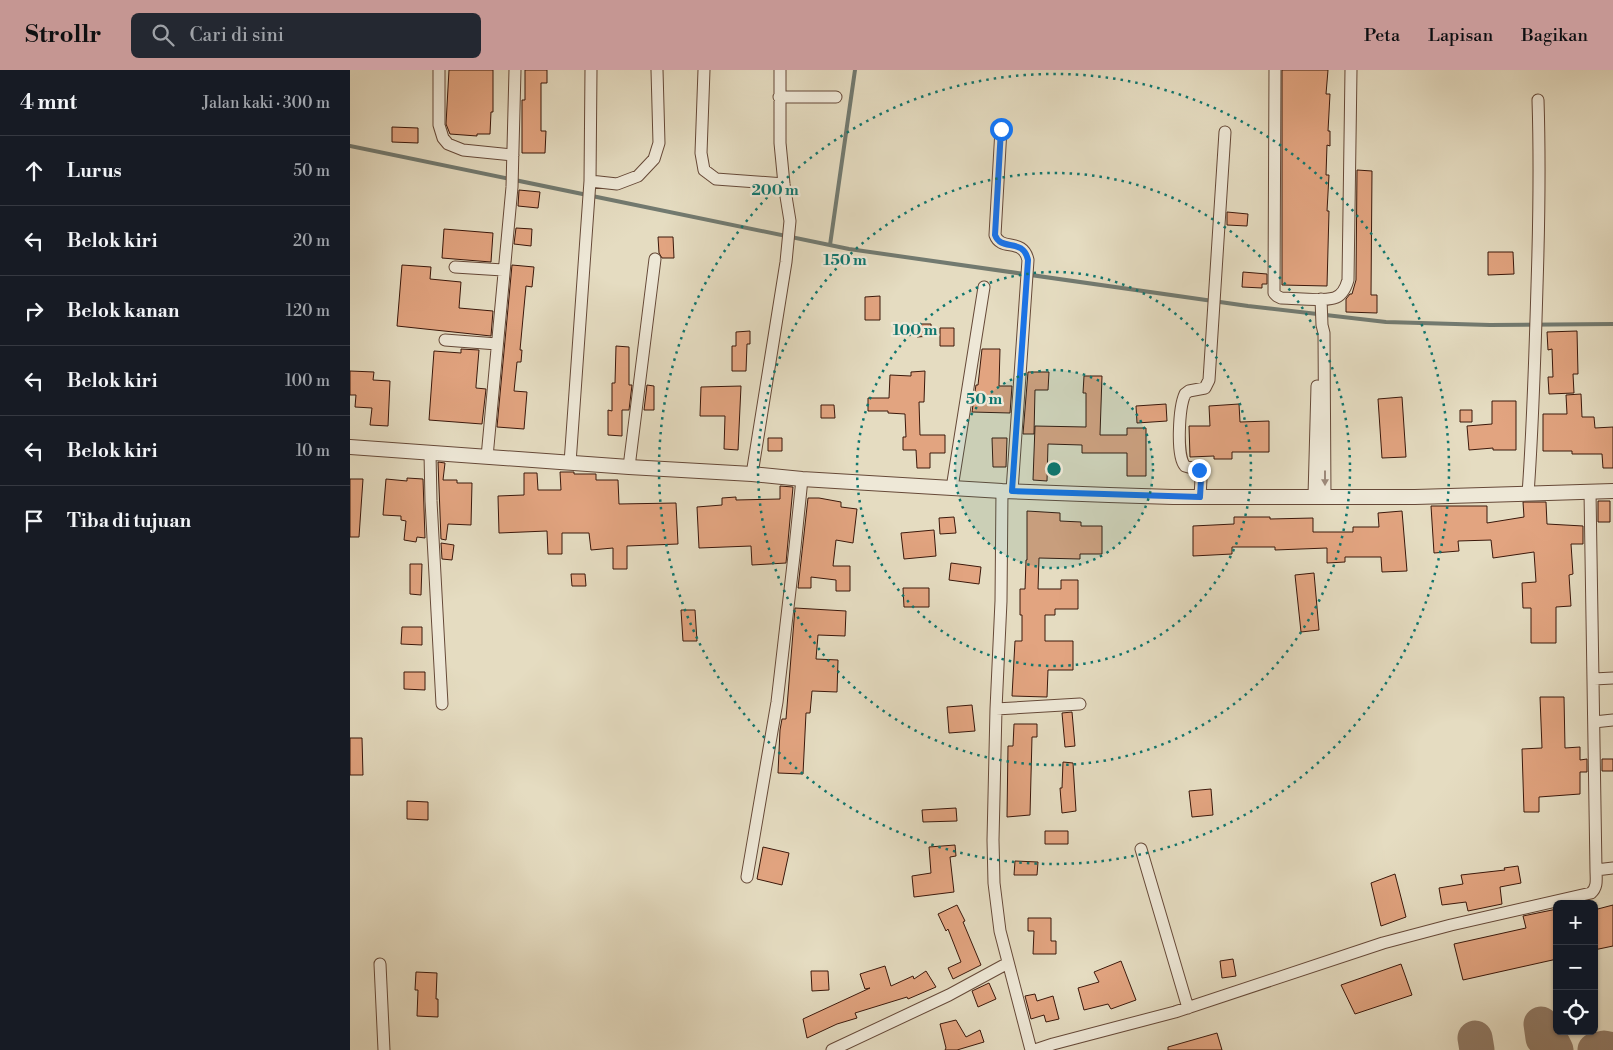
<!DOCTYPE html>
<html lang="id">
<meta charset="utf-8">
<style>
:root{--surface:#171b24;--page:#242831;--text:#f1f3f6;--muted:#9ea1a6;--line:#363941;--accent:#c59692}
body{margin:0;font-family:"Libre Bodoni",serif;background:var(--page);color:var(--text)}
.controls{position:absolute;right:15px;bottom:15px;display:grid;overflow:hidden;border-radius:8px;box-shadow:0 1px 4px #0004}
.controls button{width:45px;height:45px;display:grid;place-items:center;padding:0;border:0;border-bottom:1px solid var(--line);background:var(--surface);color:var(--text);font:25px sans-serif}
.stop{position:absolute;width:15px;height:15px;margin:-11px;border:4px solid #1a73e8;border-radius:50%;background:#fff}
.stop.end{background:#1a73e8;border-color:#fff;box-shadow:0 1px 5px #0008}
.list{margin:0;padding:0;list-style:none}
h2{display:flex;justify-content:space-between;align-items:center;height:65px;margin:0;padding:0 20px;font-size:21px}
h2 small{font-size:16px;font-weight:400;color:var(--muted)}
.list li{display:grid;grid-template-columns:32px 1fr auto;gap:15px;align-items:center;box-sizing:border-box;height:70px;padding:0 20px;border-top:1px solid var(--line)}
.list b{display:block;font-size:19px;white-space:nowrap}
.list em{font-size:16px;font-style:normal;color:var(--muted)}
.icon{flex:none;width:28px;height:28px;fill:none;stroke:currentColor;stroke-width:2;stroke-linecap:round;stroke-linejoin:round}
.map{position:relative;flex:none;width:1263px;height:980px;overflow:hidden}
header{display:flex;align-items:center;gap:30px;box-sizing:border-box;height:70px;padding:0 25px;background:var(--accent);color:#111}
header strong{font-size:24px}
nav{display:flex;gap:28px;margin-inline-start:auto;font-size:18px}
.search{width:350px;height:45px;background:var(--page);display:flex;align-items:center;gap:12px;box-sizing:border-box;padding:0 18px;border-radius:8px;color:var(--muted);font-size:19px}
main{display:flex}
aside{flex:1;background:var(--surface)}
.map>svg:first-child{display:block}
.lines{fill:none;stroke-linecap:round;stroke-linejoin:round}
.stream{stroke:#727a70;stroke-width:4}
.taxiway{stroke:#907a66;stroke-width:35}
.building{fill:#e2a480;stroke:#3b180b}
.minor-casing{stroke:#664938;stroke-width:13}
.tertiary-casing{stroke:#664938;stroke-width:16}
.minor{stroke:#eee8d7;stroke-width:11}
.tertiary{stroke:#eee8d7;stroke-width:14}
.oneway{fill:#9d8a7b}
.route{stroke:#1a73e8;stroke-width:6}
.ring{fill:none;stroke:#0f766e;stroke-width:2.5;stroke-dasharray:2.5 5}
.centre{fill:#0f766e;stroke:#eee8d7;stroke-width:2.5}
.ring-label{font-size:15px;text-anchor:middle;font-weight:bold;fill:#0f766e;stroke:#eee8d7;stroke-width:4.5;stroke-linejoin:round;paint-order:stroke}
</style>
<header>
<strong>Strollr</strong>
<div class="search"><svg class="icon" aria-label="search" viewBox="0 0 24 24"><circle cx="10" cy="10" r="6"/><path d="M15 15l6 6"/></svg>Cari di sini</div>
<nav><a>Peta</a><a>Lapisan</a><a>Bagikan</a></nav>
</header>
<main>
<aside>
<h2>4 mnt<small>Jalan kaki · 300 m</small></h2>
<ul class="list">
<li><svg class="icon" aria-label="ahead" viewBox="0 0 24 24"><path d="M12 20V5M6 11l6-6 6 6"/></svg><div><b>Lurus</b></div><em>50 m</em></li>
<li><svg class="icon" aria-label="left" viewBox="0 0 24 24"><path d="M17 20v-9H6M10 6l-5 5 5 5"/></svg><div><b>Belok kiri</b></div><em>20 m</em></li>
<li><svg class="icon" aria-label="right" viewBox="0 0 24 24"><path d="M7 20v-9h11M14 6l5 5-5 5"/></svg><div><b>Belok kanan</b></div><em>120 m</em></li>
<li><svg class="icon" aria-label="left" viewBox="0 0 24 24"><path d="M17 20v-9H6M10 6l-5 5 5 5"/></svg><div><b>Belok kiri</b></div><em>100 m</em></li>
<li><svg class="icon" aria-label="left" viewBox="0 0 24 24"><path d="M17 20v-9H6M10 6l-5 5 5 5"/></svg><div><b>Belok kiri</b></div><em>10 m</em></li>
<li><svg class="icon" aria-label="arrive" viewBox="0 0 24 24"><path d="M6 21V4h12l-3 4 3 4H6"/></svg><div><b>Tiba di tujuan</b></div></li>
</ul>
</aside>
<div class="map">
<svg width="1263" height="980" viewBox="0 0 1263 980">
<rect width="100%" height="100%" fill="#e5dcc1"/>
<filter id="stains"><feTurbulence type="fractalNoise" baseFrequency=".004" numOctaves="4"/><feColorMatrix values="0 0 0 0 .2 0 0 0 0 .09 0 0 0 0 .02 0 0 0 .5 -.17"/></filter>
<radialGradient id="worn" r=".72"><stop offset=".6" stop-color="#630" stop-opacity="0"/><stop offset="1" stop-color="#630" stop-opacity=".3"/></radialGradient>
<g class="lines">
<path class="stream" d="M0,76l499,103 399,57 138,16 104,3 123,-1
M480,175l25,-175"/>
<path class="taxiway" d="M1191,954l2,14 10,6 3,6
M1125,968l2,12
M1245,980l9,-2 9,2"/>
</g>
<path class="building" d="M99,0h44v42h-2l-1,22h-13v2l-27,-2 -4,-10z
M175,0h22v13h-6v48h5l-1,22h-23v-53h3z
M932,0h46l-2,24h4l-2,37h2v15l-3,-1 -1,30h3l-2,36h2l-2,75 -45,-1z
M42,57l26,1v15l-26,-1z
M1007,100l15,1 -1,124h6v18l-31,-1v-13l4,-5h2l4,-14z
M169,120l21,2 -2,16 -20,-2z
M877,142l21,2 -1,12 -20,-1z
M166,158l16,1 -1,17 -17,-2z
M94,159l49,4 -2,29 -49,-4z
M308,167h15l1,21h-12l-3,-5z
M1138,182h25l1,22 -26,1z
M52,195l29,2 -1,12 31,3 -2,26 34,3 -2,25 -94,-10z
M162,195l22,2 -2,20 -6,-1 -6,64h2l-1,12h-4l-3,29 13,1 -3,37 -27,-2z
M893,202l24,2v10h-5v4l-20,-1z
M530,226v24h-15v-23z
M567,254h14v12l-14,1z
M590,258h14v18h-14z
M400,261v13h-3l-1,27h-14v-25h4v-14z
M1227,261l1,43h-5l1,19 -25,1 -1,-17h5l-1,-28 -4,1 -1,-18z
M266,276l13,1v38h3l-3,25h-7v26l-14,-1v-25l4,1v-28h3z
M111,279l18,1 -3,36v2l10,1 -4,35 -53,-4 5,-69 27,2z
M632,279h18l-1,37h13l-2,27 -38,-1 4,-27h2z
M0,301l24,1 -1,8 17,1 -2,45 -18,-1 2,-17 -17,-1 1,-12h-6z
M575,301l-1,31h-5l1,33h25v18h-15v15h-13l-1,-18h-13v-13h3l-1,-23 -17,-1v-2h-20v-13h21l1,-23 21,1v-4z
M678,302h21l-1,18h-13l-1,44h-11z
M734,306h18l-2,59h27v-7h19v48h-19v-23h-45v-8l-34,-1 -1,37 -14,-1 2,-54 51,1v-34h-3z
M297,315l7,1v24h-10z
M391,316l-3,64 -14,-1 1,-33h-25l1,-29z
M1231,324l1,23h12l1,11 18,-1v41h-10l-1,-14h-30v-3h-29v-37h24l-1,-19z
M1052,327l4,60 -24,1 -4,-59z
M1142,331h24v49h-23v-2l-24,2 -2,-24 25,-2z
M816,334l1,17 -30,2 -1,-17z
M889,334l1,18 29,-1v31h-37v7h-18v-3l-24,1 -1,-31h21l-1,-20z
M471,335h13l1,13h-14z
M1110,340h12v12h-12z
M418,368h14v13h-14z
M642,368h15l-1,29h-13z
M88,392l7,1 -2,17h14v3h15l-1,42 -23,-1 -2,16 -5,-1z
M210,402h14v2h22v6h22l1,24 57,-1 2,41 -51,2v23h-14v-21l-22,2 -2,-17h-27v21h-14l-1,-23 -48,2 -1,-37 26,-1v-22h13l1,17h23z
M57,408l16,1 2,59 -8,-1 -1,5 -12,-2 2,-19 -5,-1v-4l-18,-1 3,-36 21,2z
M0,409h13l-4,58h-9z
M430,416l13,1 -7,76 -34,2 -1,-19 -52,2 -2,-41 25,-2v-7l14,-1v3l44,-1z
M458,428h11l22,4v5l16,2 -4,34 -17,-3 -3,26h17v25h-14v-11l-25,-3v11h-13z
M1248,431h12v21h-12z
M1173,432h23l1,22 36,2v18h-12l2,30 -4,1 2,31 -15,1v36h-25v-35h-8l-1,-25 14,-1 -2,-30 -41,6 -2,-18 -33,1 1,10 -25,2 -3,-47h56v17l37,-6z
M677,441l33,2v8l21,1v4h21v28h-22v5l-41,-1 -1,31h23v-9h17v29h-23v6h-10v26h28v29h-25l-1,27 -35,-1 3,-55h7v-26h-2v-26h5l1,-29h1z
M1052,441l5,60 -25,1 -1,-15h-36v5l-18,1v-15l-52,2v-3h-43v7l-39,2v-30l41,-2v-7h36v2l43,-1v14h40v-5h26l-1,-14z
M604,447l2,16 -16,1 -1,-16z
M584,460l2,26 -32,3 -3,-26z
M91,473l13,2 -2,15 -10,-1z
M601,493l30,4 -2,17 -30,-4z
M60,494h12l-1,31 -11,-1z
M964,503l5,57 -18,2 -6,-57z
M221,504h14l1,12h-14z
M553,518h26v19h-25z
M445,538l51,3 -1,25 -27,-1 -2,24 22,1 -1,32 -25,-1 -2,22h-4l-3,61 -25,-1 2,-43 2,-11h4z
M331,540h14l2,31h-14z
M52,557h20v18l-21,-1z
M54,602h21v18l-21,-1z
M1190,627h24l1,51 15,-1v13l7,-1v13h-7v22l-41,3v15h-15l-2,-63 20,-1z
M622,635l3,26 -26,2 -2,-26z
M722,642l3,34 -10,1 -3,-34z
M664,654h23v13h-5l-2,78 -23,2 1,-71h5z
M0,668h12l1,37h-13z
M1252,689h11v12h-11z
M713,692l10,1 3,48 -14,2 -2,-25h2z
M861,719l2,26 -21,2 -3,-26z
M57,731l21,1v18l-21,-1z
M606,738l1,13 -34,1 -1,-12z
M695,761h23v13h-23z
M605,775l1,11 -6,1 4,35 -40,5 -2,-21 19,-3 -2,-26z
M413,777l26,6 -7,32 -25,-6z
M665,791l23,1 -1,13h-23z
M1168,796l3,17 -21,4 2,17 -34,7 -2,-9 -24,3 -3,-17 24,-4 -2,-9 44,-5 -1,-2z
M1045,804l11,43 -25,9 -10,-43z
M607,835l8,16 -2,1 18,43 -28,14 -5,-11 13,-6 -13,-33 -2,2 -8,-17z
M1263,835v41l-19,4v-40z
M1207,839v50l-94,21 -9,-36 72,-16 -3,-12z
M678,848h23v23h5v13h-23l1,-23h-6z
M883,889l3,17 -14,2 -2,-17z
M771,891l15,39 -25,9 -3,-5 -24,6 -6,-22 21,-6 -5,-10z
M1051,894l11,31 -57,19 -14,-29z
M535,896l6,20 22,-10 1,3 12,-8 10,16 -28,12 -1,-2 -52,16 2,5 -20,6 -30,14 -4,-19 67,-31 -5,1 -5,-15z
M461,901h17l1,19 -17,1z
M66,902l21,1 -1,26h2v18l-21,-1 1,-26h-3z
M639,913l7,16 -18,8 -6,-16z
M685,924l2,7 16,-5 6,23 -13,3 -2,-7 -13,4 -6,-23z
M606,950l10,17 14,-7 4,12 -27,8h-12l1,-2 -6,-24z
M867,963l5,17h-54v-3z"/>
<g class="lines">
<g class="minor-casing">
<path id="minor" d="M89,0v55l4,13 5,6 15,6 50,5
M354,0l-3,83 3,17 12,9 68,5
M925,0l-1,223 3,3 4,2c15,0 39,4 53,0 8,-2 12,-11 14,-18l3,-210
M429,27h57
M651,59l-6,106c6,17 28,2 33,25l-16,231
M240,111l27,3 21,-8 16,-17 5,-16 -2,-73
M105,197l48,3
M971,229l1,26 2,8 1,164
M95,270l52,4
M80,384l1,47 11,203
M137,387l25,-270 3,-117
M220,393l20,-282 1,-111
M279,397l26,-208
M402,404l34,-212 4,-41 -6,-37 -4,-41v-73
M602,418l32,-201
M652,421l-1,110 -5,108 -3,131 1,43 6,48 31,119
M1178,424c5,-69 7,-138 9,-208 2,-62 3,-124 1,-186
M964,426l3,-110
M850,427l1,-18 -2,-9 -14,-4c-9,-10 -6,-59 0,-72l4,-3 16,-3 4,-8 16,-248
M1244,609l19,-1
M646,639l84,-5
M1244,652l19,-2
M791,779l47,159
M1246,800l17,-2
M397,807l30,-175 18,-155 7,-68
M30,894l4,86
M482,980l117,-55 59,-32
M685,980l18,-6 122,-32 208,-69 68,-18 140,-32c7,-6 5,-14 5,-23l-6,-378"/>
</g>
<g class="tertiary-casing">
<path id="tertiary" d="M0,377l279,20 123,7 50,5 200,12 107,4 64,2h242l198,-6"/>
</g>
<use href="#minor" class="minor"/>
<use href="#tertiary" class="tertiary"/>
</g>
<defs><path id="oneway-solid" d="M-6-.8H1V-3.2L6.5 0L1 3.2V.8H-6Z" transform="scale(1.25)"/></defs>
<use class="oneway" href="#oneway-solid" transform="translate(975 408) rotate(90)"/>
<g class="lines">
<path class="route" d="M651,59l-6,106c6,17 28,2 33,25l-16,231 188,6 1,-18 -2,-9"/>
</g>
<circle cx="704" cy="399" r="99" fill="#0f766e" fill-opacity=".12"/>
<g class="ring">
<circle cx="704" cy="399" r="99"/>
<circle cx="704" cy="399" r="197"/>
<circle cx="704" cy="399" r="296"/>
<circle cx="704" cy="399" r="395"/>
</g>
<circle cx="704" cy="399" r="8" class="centre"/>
<g class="ring-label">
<text x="425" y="125">200 m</text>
<text x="495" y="195">150 m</text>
<text x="565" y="265">100 m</text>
<text x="634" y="334">50 m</text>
</g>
<rect width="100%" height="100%" filter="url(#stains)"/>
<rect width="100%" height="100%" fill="url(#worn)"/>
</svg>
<div class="controls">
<button>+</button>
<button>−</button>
<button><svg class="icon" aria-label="locate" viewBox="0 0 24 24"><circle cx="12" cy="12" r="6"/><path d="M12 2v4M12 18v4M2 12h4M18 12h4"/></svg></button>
</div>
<div class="stop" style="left:651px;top:59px"></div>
<div class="stop end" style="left:849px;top:400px"></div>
</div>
</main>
